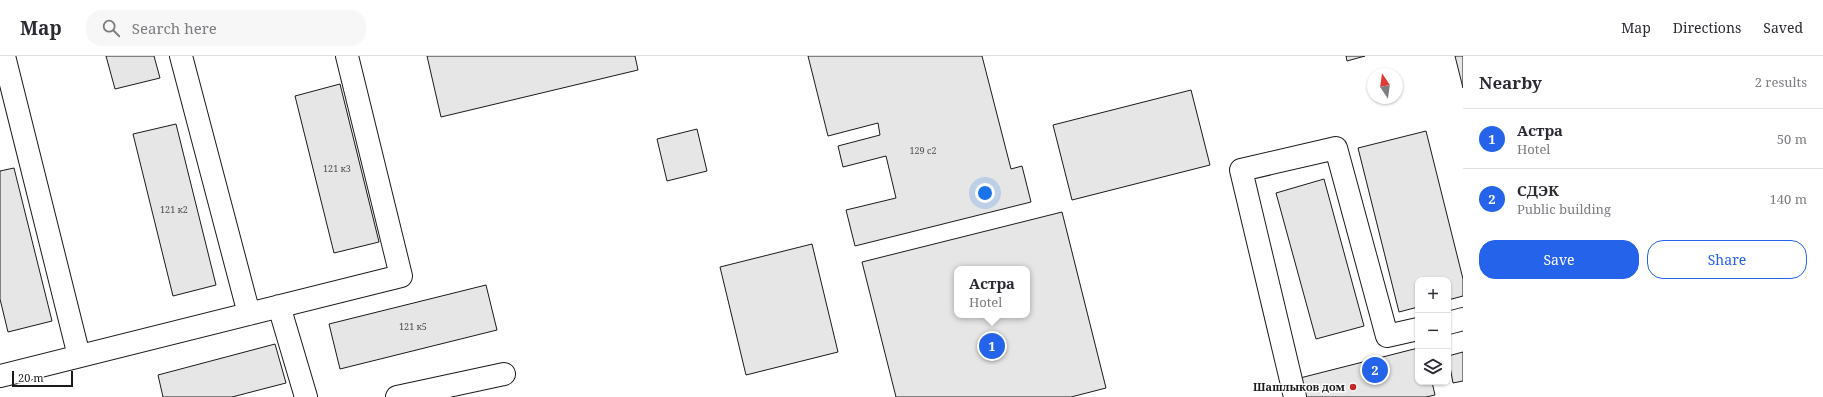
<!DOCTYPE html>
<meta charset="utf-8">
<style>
:root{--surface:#fff;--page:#f7f7f7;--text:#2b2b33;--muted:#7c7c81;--line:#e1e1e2;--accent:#2563eb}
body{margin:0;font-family:"Noto Serif",serif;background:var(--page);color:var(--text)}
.controls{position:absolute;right:12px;bottom:12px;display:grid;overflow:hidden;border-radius:8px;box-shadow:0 1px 3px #0004}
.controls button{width:36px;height:36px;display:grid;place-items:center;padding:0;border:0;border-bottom:1px solid var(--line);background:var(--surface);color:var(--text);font:20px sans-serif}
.compass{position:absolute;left:1367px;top:12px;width:36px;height:36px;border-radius:50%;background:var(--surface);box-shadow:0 1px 3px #0004;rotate:347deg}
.scale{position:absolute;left:12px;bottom:10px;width:61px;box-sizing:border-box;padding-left:4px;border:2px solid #1a1a1a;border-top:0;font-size:11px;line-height:14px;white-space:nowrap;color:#1a1a1a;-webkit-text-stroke:3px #fff;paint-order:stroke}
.you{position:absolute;left:985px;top:137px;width:14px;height:14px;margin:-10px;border:3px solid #fff;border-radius:50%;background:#1a73e8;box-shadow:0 0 0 6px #1a73e833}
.badge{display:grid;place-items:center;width:26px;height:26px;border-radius:50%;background:var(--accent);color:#fff;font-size:13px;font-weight:700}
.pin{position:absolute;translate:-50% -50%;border:2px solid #fff;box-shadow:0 1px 4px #0006}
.popup{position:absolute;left:954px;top:210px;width:76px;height:52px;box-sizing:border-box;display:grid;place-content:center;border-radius:8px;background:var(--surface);filter:drop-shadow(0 1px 3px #0005);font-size:13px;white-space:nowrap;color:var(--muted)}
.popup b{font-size:15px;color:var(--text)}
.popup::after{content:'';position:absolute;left:50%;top:100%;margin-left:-8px;border:8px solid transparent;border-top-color:var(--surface)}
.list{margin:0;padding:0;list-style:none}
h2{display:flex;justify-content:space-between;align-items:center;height:52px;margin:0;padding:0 16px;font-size:17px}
h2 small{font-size:13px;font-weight:400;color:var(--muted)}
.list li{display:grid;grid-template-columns:26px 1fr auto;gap:12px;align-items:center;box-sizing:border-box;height:60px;padding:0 16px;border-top:1px solid var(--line)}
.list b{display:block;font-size:15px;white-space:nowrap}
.list p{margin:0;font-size:13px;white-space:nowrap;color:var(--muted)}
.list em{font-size:13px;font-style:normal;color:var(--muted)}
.actions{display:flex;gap:8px;padding:12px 16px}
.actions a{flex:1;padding:9px 0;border:1px solid var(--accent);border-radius:16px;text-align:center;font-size:14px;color:var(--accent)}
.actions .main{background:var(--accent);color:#fff}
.icon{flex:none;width:22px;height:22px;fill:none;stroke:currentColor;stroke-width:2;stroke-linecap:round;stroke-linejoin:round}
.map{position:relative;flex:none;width:1463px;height:341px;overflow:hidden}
header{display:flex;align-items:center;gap:24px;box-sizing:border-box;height:56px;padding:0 20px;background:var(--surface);border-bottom:1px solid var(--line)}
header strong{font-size:19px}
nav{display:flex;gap:22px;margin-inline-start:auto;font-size:14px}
.search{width:280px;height:36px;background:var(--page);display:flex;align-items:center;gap:10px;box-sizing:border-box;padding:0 14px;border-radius:16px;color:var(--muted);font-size:15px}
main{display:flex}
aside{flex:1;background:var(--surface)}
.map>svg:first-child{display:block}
.building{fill:#e6e6e6;stroke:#1a1a1a;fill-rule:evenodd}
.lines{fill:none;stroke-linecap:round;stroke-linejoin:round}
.minor-casing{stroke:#1a1a1a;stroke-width:24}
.minor{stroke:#fff;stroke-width:22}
.poi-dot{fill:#c62828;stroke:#fff;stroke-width:1.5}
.labels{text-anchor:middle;stroke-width:3;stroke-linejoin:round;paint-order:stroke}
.number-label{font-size:9px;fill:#4d4d4d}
.poi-label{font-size:11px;font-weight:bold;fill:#1a1a1a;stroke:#fff;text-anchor:end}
</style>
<header>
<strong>Map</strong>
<div class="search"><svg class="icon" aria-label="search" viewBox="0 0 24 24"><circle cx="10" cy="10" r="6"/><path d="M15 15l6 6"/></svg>Search here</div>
<nav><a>Map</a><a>Directions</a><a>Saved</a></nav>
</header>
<main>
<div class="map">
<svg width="1463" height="341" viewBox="0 0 1463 341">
<rect width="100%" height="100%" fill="#fff"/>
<path class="building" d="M106,0h48l6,22 -45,11z
M427,0h208l3,14 -197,47z
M808,0h174l29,113 11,-3 9,36 -176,44 -9,-36 50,-12 -10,-42 -43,11 -5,-21 42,-11 -2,-12 -50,13z
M1346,0h19l-18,5z
M1455,0h8v32z
M340,28l39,158 -45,11 -39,-157z
M1191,34l19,75 -138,35 -19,-75z
M176,68l40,161 -43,11 -40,-162z
M697,73l10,42 -40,10 -10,-42z
M1426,75l37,148v17l-15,4v-20h-30v27l-19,5 -41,-164z
M14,112l38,153 -44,11 -8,-33v-128z
M1324,123l40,147 -48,13 -40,-146z
M1062,156l44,176 -35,9h-175l-34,-135zM957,213h70v46h-70z
M812,188l26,108 -92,23 -26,-108z
M486,229l11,45 -157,39 -11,-45z
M275,288l11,39 -54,14h-69l-5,-22z
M1418,292v34h14l3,13 -9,2h-121l-5,-19z
M1463,296v29l-10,2 -5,-27z"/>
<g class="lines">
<g class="minor-casing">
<path id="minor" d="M4,0l75,300
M181,0l68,258
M279,250l27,91
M1448,267l15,-4
M0,320l401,-100 -54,-220
M397,341l107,-23
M1295,341l-54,-227 95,-22 51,188 31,-7"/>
</g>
<use href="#minor" class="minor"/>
</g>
<circle class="poi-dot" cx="1353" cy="331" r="4"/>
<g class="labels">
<g class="number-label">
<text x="923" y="98">129 с2</text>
<text x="337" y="116">121 к3</text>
<text x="174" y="157">121 к2</text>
<text x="413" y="274">121 к5</text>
</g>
<g class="poi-label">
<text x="1345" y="335">Шашлыков дом</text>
</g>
</g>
</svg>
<div class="controls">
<button>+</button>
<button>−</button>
<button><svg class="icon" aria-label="layers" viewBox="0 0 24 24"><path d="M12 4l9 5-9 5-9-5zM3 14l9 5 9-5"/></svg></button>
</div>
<svg class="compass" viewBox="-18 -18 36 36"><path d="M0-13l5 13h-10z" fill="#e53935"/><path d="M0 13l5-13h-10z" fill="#7c7c81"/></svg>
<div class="scale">20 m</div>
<div class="you"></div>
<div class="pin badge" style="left:992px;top:290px">1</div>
<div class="popup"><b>Астра</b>Hotel</div>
<div class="pin badge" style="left:1375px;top:314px">2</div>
</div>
<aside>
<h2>Nearby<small>2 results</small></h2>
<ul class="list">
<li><span class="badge">1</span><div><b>Астра</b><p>Hotel</p></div><em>50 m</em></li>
<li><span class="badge">2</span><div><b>СДЭК</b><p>Public building</p></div><em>140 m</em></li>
</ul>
<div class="actions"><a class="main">Save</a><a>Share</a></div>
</aside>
</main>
